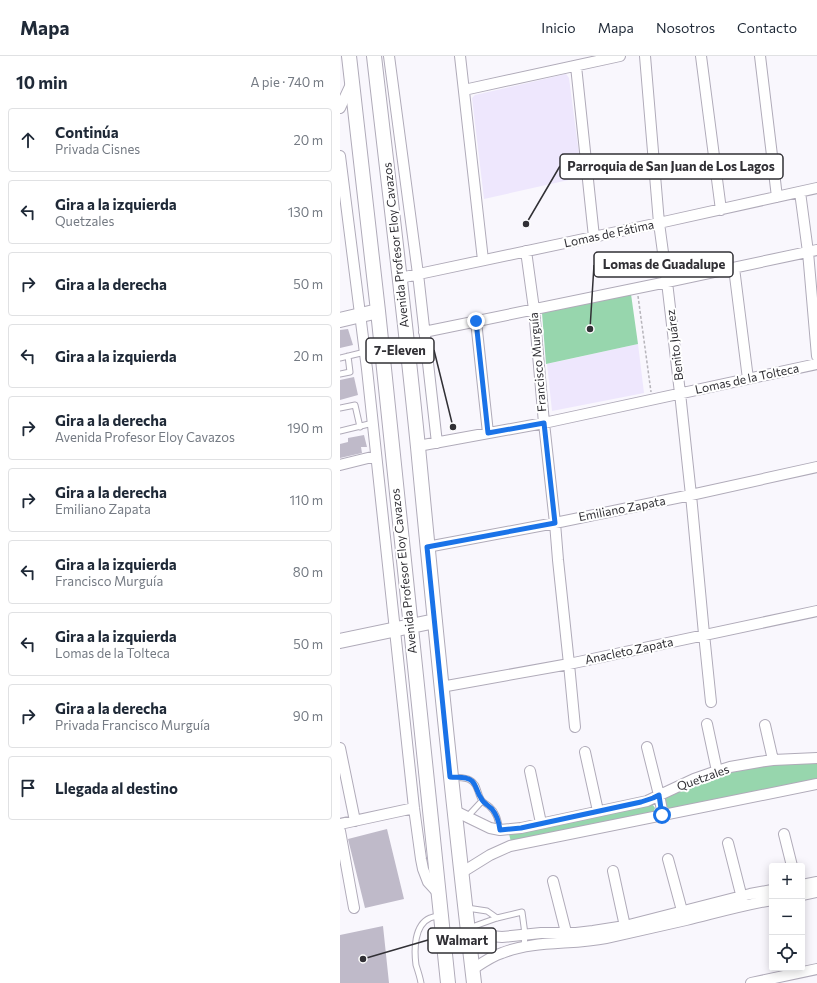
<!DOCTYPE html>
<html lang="es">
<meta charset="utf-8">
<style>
:root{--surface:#fff;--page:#f2f2f3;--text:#1f2937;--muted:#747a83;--line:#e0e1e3}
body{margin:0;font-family:Commissioner,sans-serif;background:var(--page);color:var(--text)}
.controls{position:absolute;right:12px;bottom:12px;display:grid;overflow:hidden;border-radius:4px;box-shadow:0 2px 10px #0003}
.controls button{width:36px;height:36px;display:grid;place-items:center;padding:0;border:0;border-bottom:1px solid var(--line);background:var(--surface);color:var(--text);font:20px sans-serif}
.stop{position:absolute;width:12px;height:12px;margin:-9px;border:3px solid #1a73e8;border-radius:50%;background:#fff}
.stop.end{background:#1a73e8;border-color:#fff;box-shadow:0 1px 4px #0008}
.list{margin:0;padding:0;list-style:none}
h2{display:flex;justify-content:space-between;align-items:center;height:52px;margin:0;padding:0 16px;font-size:17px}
h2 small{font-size:13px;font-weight:400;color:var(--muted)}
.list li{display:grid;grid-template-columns:26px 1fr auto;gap:12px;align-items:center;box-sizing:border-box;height:64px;margin:0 8px 8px;padding:0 8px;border:1px solid var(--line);border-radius:4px}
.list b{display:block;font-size:15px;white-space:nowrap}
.list p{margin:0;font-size:13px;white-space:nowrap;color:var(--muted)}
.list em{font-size:13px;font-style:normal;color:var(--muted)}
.icon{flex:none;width:22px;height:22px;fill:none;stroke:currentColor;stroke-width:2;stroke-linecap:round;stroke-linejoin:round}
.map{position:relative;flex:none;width:477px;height:927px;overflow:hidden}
header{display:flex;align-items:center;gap:24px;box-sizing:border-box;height:56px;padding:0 20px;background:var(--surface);border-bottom:1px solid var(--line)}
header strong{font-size:19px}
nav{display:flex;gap:22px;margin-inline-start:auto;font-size:14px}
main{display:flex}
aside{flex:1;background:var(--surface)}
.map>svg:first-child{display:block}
.built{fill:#eee7fd}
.green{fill:#97d6ad}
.building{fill:#bfbac9}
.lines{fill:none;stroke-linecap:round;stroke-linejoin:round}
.lane-casing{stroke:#b0abb9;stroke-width:7}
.street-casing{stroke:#b0abb9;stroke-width:12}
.secondary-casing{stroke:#b0abb9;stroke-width:16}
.path{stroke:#b7b5bb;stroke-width:1.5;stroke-dasharray:3 2;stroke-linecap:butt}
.lane{stroke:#fff;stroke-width:5}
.street{stroke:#fff;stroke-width:10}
.secondary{stroke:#fff;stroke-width:14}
.route{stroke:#1a73e8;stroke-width:5}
.labels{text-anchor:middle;stroke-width:4;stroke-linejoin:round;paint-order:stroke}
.street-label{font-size:12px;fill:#313035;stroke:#fff}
.leader{fill:none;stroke:#313035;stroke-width:1.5}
.callout-dot{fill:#313035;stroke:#fff;stroke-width:1.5}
.callout{fill:#fff;stroke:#313035;stroke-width:1.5}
.callout-label{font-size:13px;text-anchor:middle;font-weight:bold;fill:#313035}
</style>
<header>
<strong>Mapa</strong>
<nav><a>Inicio</a><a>Mapa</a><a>Nosotros</a><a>Contacto</a></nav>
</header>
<main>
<aside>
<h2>10 min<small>A pie · 740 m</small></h2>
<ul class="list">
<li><svg class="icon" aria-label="ahead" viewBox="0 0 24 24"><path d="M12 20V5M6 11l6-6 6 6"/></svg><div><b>Continúa</b><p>Privada Cisnes</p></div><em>20 m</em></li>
<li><svg class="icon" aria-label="left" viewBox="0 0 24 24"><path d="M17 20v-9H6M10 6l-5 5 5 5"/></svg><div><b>Gira a la izquierda</b><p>Quetzales</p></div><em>130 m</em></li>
<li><svg class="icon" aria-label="right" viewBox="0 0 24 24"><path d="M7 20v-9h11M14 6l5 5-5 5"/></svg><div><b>Gira a la derecha</b></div><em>50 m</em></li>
<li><svg class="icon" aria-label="left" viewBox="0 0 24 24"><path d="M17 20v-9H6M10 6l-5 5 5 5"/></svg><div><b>Gira a la izquierda</b></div><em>20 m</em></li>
<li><svg class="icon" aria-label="right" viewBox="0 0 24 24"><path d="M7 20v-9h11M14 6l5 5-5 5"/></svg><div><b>Gira a la derecha</b><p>Avenida Profesor Eloy Cavazos</p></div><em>190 m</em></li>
<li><svg class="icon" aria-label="right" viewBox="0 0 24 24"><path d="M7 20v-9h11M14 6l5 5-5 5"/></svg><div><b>Gira a la derecha</b><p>Emiliano Zapata</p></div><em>110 m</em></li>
<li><svg class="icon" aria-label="left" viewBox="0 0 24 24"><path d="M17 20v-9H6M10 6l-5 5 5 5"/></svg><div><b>Gira a la izquierda</b><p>Francisco Murguía</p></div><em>80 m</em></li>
<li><svg class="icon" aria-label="left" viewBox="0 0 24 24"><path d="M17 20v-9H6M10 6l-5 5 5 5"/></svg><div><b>Gira a la izquierda</b><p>Lomas de la Tolteca</p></div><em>50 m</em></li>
<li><svg class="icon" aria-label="right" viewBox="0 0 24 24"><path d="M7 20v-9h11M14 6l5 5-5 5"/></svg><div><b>Gira a la derecha</b><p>Privada Francisco Murguía</p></div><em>90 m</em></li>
<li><svg class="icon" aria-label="arrive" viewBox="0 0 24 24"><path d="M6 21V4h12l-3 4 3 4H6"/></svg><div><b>Llegada al destino</b></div></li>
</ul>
</aside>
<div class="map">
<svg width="477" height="927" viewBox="0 0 477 927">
<rect width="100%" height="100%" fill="#f9f7fd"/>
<path class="built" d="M226,18l3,4 13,99 -98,22 -12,-101 3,-3z
M298,288l6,49 -92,18 -5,-47z"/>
<path class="green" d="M291,238l7,50 -92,20 -4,-51z
M477,707v16l-146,30c-6,-2 -8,-6 -5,-13l25,-12 29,-10 52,-10z
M309,748l4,1 2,3 -1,3 -2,2 -141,29 -2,-8z"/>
<path class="building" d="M8,273l5,16 -13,3v-18z
M14,321l4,18 -18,5v-20z
M24,379l3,12h-6l1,6 -22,5v-14l8,-2v-4z
M47,773l17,70 -39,9 -17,-69z
M43,870l6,57h-49v-48z"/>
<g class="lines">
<g class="lane-casing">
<path id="lane" d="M0,302l25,-6
M0,318l10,-2 -2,-16
M0,352l15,-3 5,22
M0,375l33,-8
M111,721c6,1 14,0 19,3 8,4 7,12 11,19 2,4 6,5 9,8 7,6 8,14 10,23
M128,760l14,-15
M127,852l20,3 10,7
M129,872l28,-10 25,-6 3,22 -1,13
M81,927c-1,-6 -3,-12 -5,-18 -2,-15 -2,-40 14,-47 3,-1 6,-2 9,-2"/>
</g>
<g class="street-casing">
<path id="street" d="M49,0l29,218 19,169
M120,0l23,204
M305,0l14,167 8,59 13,111 11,102 13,139 7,68
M361,0l20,154
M420,0l17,141
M236,10l18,171
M124,34l156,-34
M0,52l12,-26
M0,100l27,213 47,439 7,51 2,10 5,13 10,11
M460,136l8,60 9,104
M186,195l8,58 10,114 11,100 3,37 11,104 6,63
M394,212l14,111
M60,222l259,-55 158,-35
M136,265l12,112
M84,276l243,-50 150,-32
M78,390l126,-23 273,-59
M0,409l36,-9
M87,491l128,-24 136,-28 126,-28
M101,631l128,-23 248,-53
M367,668l10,47
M425,669l8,35
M307,691l12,48 4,20
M0,692l15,73
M245,696l13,59
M190,715l11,52
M115,755l35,17 10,2 21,-2 126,-27 47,-22 23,-8 13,-4 29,-5 14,-2 44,-2
M0,768l74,-16
M0,775l14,77
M444,778l8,32
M388,787l15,59
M328,803l16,59
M273,815l13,60
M121,817l29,-18 20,-9 307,-62
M213,825l15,59
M462,829l15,-3
M462,839l15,-3
M128,878l34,3 39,-4h35l17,-2 32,-5 125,-32 22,-4
M133,913c9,-6 19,-13 29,-16 33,-13 70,-8 104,-15 27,-6 54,-12 80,-18 29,-7 57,-15 86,-20
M411,927l66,-14"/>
</g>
<g class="secondary-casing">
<path id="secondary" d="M9,0l29,255 70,672
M34,0c15,130 31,261 44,391 17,179 35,358 56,536
M0,264l38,-9
M0,585l95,-20"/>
</g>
<path class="path" d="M298,240l13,96"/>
<use href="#lane" class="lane"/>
<use href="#street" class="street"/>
<use href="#secondary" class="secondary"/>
</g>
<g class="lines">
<path class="route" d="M136,265l12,112 56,-10 11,100 -128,24 23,230c7,1 17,-1 22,4 5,5 5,12 9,17 2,5 7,7 11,11 5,6 7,13 8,21l21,-2 120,-26 12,-4 6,-3 3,20"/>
</g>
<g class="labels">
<g class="street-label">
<text transform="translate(269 178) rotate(-12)" y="4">Lomas de Fátima</text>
<text transform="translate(56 189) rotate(-96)" y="4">Avenida Profesor Eloy Cavazos</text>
<text transform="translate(335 289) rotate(-97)" y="4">Benito Juárez</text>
<text transform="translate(198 306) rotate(-95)" y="4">Francisco Murguía</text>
<text transform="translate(407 323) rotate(-12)" y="4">Lomas de la Tolteca</text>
<text transform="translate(282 453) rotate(-11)" y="4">Emiliano Zapata</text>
<text transform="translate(64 515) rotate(-96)" y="4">Avenida Profesor Eloy Cavazos</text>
<text transform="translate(289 595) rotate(-12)" y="4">Anacleto Zapata</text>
<text transform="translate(363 722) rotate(-20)" y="4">Quetzales</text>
</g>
</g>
<path class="leader" d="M186 168L220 110M250 273L254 209M113 371L94 294M23 903L88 884"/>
<g class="callout-dot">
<circle cx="186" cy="168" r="4"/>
<circle cx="250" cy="273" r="4"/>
<circle cx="113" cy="371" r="4"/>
<circle cx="23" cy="903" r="4"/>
</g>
<g class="callout">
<rect x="220" y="98" width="223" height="25" rx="4"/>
<rect x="254" y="196" width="139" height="25" rx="4"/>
<rect x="26" y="282" width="68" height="25" rx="4"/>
<rect x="88" y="872" width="68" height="25" rx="4"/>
</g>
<g class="callout-label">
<text x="331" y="115">Parroquia de San Juan de Los Lagos</text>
<text x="324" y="213">Lomas de Guadalupe</text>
<text x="60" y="299">7-Eleven</text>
<text x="122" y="889">Walmart</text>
</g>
</svg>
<div class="controls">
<button>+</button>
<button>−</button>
<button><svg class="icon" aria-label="locate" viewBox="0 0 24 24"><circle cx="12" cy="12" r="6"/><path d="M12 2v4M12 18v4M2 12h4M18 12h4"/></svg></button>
</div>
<div class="stop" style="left:322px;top:759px"></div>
<div class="stop end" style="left:136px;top:265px"></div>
</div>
</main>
